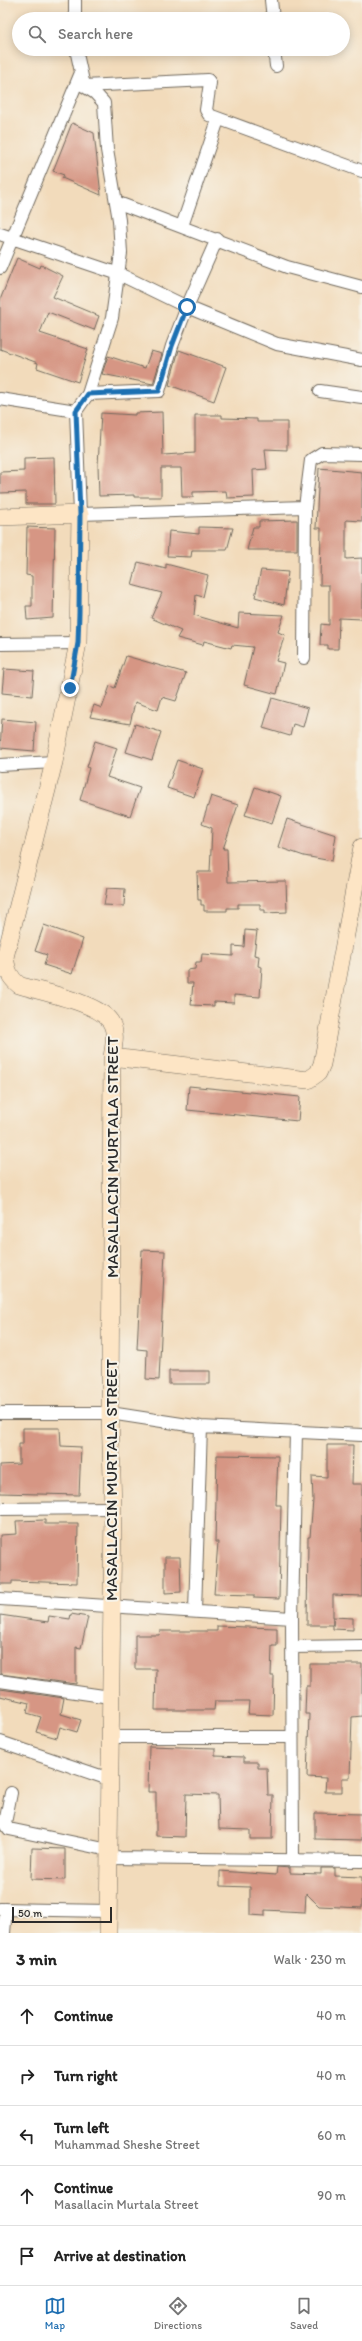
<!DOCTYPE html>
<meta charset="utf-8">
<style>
:root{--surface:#fff;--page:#f2f2f2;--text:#222;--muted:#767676;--line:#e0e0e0;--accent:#1f6fb2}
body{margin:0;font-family:Itim,sans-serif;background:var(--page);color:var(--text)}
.scale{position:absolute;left:12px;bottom:10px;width:100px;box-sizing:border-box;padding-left:4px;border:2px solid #2b2b2b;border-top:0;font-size:11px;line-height:14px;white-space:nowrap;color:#2b2b2b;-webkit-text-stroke:3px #f7f3e8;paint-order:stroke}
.stop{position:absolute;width:12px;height:12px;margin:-9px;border:3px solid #1f6fb2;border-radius:50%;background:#fff}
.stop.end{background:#1f6fb2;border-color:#fff;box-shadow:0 1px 4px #0008}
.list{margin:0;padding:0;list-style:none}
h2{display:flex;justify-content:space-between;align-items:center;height:52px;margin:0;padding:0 16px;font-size:17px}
h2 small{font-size:13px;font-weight:400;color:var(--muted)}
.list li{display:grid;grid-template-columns:26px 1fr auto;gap:12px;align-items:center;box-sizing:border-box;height:60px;padding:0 16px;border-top:1px solid var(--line)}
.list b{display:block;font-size:15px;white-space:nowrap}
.list p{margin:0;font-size:13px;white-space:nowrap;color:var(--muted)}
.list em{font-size:13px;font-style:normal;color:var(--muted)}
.icon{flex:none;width:22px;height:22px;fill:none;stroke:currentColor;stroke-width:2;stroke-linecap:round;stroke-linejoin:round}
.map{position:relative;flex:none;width:362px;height:1933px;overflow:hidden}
.search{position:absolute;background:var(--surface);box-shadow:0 2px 10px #0003;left:12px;right:12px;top:12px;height:44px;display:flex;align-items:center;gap:10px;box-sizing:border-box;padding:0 14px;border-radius:22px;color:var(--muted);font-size:15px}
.sheet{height:352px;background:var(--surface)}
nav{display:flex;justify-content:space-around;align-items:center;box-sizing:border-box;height:56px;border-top:1px solid var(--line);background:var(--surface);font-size:11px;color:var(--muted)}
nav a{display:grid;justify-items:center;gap:2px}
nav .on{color:var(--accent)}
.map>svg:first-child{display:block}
.building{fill:#d69684}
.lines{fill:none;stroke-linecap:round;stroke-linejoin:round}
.street-casing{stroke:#71695d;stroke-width:14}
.secondary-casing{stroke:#71695d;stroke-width:18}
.street{stroke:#fff;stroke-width:12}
.secondary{stroke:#fde5c5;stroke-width:17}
.route{stroke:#1f6fb2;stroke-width:5}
.labels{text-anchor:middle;stroke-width:4;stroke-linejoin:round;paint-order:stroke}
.street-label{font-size:17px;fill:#2b2b2b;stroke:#f7f3e8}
</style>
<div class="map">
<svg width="362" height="1933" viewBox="0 0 362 1933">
<rect width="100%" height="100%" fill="#f7f3e8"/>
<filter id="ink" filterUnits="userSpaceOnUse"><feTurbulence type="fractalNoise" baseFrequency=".025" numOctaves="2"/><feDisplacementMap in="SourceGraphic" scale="8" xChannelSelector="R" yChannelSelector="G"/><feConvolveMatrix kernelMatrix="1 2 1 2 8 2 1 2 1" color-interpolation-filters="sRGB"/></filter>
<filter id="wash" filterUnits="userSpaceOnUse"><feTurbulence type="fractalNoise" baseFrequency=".012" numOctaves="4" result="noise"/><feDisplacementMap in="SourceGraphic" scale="16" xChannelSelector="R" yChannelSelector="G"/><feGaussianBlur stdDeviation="0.9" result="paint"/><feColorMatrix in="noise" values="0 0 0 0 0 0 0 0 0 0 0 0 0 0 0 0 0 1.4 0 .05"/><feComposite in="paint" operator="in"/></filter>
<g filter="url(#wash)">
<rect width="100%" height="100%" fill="#f2dbbb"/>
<g id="blocks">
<path class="building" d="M72,123l22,10 7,62 -39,-17 2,-3 -11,-4z
M17,258l23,10 1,-3 22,11 -10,21 46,19 -5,14 -46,-18 -8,21 48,16 -10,33 -41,-14 1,-5 -38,-14v-49z
M179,350l47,17 -12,34 -45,-16z
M151,351l11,3 -9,30 -51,-10 6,-18 37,12z
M162,412l1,43 32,-2v-38h27v3l35,1v3h30v28l-22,-1 2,20 -14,1 1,27 -27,1 -1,-7 -33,1v5h-11l-1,-29h-20v29h-27v-2l-35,1 -1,-31 3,-52 34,2v-2z
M54,457l1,47h-29v-12l-26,1v-21l24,-1v-13z
M319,468l43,4v49l-16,-1v39l16,-1v61l-23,-1 -1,31h-10v-4h-8l1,-21 8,1v-40h-9l1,-57h-5z
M297,520v30h-50l6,-23h6v-6z
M27,527l28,1 -2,90 -26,2 -1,-14h6v-30l-6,-1z
M199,527l34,1 -6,22h-35l-1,7 -24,-1 2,-25 30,3z
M138,562l28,7v-5l42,11 -5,22 -7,-2 -2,20 44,13 1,-15 45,2 -6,17 7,3 -9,26 8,2 -7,31 -33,-9 9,-38 -21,-2 -1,3 -27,-7 -1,4 -26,-7 4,-7 -30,-13 11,-25 -30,-8z
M261,570l27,2 -4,33 -29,-8z
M126,656l60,17 -10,28 -14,-4 -4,13 -23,-8 -5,22 -40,-7 4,-12 8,3 8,-22 5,2z
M4,669l30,2 -2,25 -30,-3z
M272,698l36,10 -5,19 -10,-3 -3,12 -27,-8z
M2,719l34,3 -2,29 -34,-3z
M135,724l26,8 -9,28 -26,-8z
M95,741l22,7 -10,29 33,11 -10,28 -50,-16 9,-32 -2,-1z
M177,760l26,9 -9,28 -27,-9z
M255,787l26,9 -9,27 -27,-8z
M211,796l27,9 -15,44h4l1,33 58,-1 1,31 -22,1v-3h-5v-6h-22v4h-11v3h-23v-6h-3v-5h-3l-1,-28h13l2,-44 -10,-4z
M287,819l49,16 -4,26 -28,-5 -26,-9z
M107,888l18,1 -1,17 -20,-1z
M44,925l39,14 -11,35 -28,-9 3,-10 -12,-4z
M245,930l12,1 -3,24 5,1 -1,10 4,1 -2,30 -26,-2v8l-20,-1v4l-23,-1 2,-22h-6v-13l8,-1 1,-7h5l1,-8 31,2v-10l11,1z
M189,1086l111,11 -2,24 -111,-11z
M142,1250l23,1 -6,129 -13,-1 1,-29 -10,-1z
M169,1371h41v13h-41z
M23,1428h37l1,18 20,1 -2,48 -79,-2v-28l19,-1v-20h4z
M327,1445h26l-1,39h10v112l-29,-1v30h-26l1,-88h2l3,-37 -1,-24 15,1z
M217,1455l61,1 -2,49h5l-2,94 -25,-1v-3l-40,-1 4,-52h-3z
M45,1520v4h33l-1,59 -65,-2v3h-12v-49l17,-1 -1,-13z
M165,1557h15l1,35 -16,1z
M71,1614l17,3 -7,31 -5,-1v37l-76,-10v-59l48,7 1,-6 21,3z
M333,1617l20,1v12l-20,-1z
M217,1626l60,2v18h-5l-1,30h3l-1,39 -25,-1 1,-13h-34l-1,9h-59l1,-41h-21v-34h24l1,-4h57z
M310,1664h52v52l-10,1 -2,61h-8v14h-17l1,-14 -19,-1 2,-63h-4l1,-28h4z
M0,1689l64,9 -3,16 20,6 -4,12 -17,-5 -3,11 -21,-6 5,-15 -14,-4 2,-10 -29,-7z
M149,1746l66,2v8l29,1v5h14v6h9l1,27h5l-1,44h-22v-9l-31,-1 -1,-34 -32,-1 -1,43 -29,-1v-44h-8z
M315,1813l47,1v26l-47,-1z
M32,1848l33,1v31l-34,-1z
M277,1867l13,1v5l31,1v-6h14v8l27,1v31l-43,-2 -13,-13 -1,19 -40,-2v6l-15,-1v-28l-30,-1v-15l56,4z"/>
</g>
</g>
<g filter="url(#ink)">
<use href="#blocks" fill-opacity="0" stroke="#71695d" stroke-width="1"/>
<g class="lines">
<g class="street-casing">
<path id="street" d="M75,0v19
M271,0l2,19
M76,49l8,37 11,7 9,10 3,47 12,70 2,33 -9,65 -24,76 -12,17 4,103 225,-7
M274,49l2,17
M84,86l124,-6 2,3 -4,27 3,5 153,56
M116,202l171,65 75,20
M182,226l36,-106
M0,234l119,40 68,33 90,37 85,16
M0,268l80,-193
M320,391l42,6
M88,394l71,-3 13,-45 15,-39 30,-68
M0,399l76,12
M0,644l78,-1
M304,658l1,-151 6,-47 11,-7 40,1
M0,765l54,-3
M0,1413h110l91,14 161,8
M0,1509l113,-1
M0,1599l292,19
M195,1611l6,-184
M292,1647l70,-1
M0,1681l110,16
M109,1737h183
M0,1742l109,37
M11,1793l-6,30 4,6 100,21
M109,1858l253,3
M293,1860l-1,-242 4,-187
M0,1909l108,2
M4,1933l2,-24"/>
</g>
<g class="secondary-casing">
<path id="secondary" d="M0,517l80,-3 -2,129 -24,119 -49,195c2,13 4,20 14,28 22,7 78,17 91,36 7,10 4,24 2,36l-2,356 3,95 -5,425
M112,1057l196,23 10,-7 4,-9 40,-217"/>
</g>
<use href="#street" class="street"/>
<use href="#secondary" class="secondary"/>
</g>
</g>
<g class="lines" filter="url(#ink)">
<path class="route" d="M70,688l8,-45 1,-30 1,-99 -4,-103 12,-17 71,-3 13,-45 15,-39"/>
</g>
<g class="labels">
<g class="street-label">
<text transform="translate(112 1157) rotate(-90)" y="6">MASALLACIN MURTALA STREET</text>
<text transform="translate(111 1480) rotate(-90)" y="6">MASALLACIN MURTALA STREET</text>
</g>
</g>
</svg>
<div class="scale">50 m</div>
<div class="stop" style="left:187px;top:307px"></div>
<div class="stop end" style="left:70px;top:688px"></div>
<div class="search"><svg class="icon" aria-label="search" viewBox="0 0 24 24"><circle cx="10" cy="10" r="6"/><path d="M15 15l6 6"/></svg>Search here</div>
</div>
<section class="sheet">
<h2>3 min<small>Walk · 230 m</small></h2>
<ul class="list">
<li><svg class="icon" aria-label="ahead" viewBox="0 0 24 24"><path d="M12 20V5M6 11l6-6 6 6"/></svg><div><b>Continue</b></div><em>40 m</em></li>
<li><svg class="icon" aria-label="right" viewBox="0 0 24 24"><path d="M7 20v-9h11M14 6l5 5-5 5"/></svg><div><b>Turn right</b></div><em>40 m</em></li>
<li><svg class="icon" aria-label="left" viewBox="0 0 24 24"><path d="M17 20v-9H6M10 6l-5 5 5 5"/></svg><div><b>Turn left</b><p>Muhammad Sheshe Street</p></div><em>60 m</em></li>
<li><svg class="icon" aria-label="ahead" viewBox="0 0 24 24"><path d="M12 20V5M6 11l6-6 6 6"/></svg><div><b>Continue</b><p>Masallacin Murtala Street</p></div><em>90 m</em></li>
<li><svg class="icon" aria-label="arrive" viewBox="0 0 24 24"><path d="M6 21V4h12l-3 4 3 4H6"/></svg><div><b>Arrive at destination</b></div></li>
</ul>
</section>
<nav>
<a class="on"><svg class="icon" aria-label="map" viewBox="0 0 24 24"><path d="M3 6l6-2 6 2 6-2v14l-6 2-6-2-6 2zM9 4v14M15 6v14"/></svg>Map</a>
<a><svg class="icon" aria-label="directions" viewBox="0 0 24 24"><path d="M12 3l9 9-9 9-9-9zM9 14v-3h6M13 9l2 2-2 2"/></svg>Directions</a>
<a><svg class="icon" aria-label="saved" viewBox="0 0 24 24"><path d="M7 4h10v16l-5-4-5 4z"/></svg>Saved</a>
</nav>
